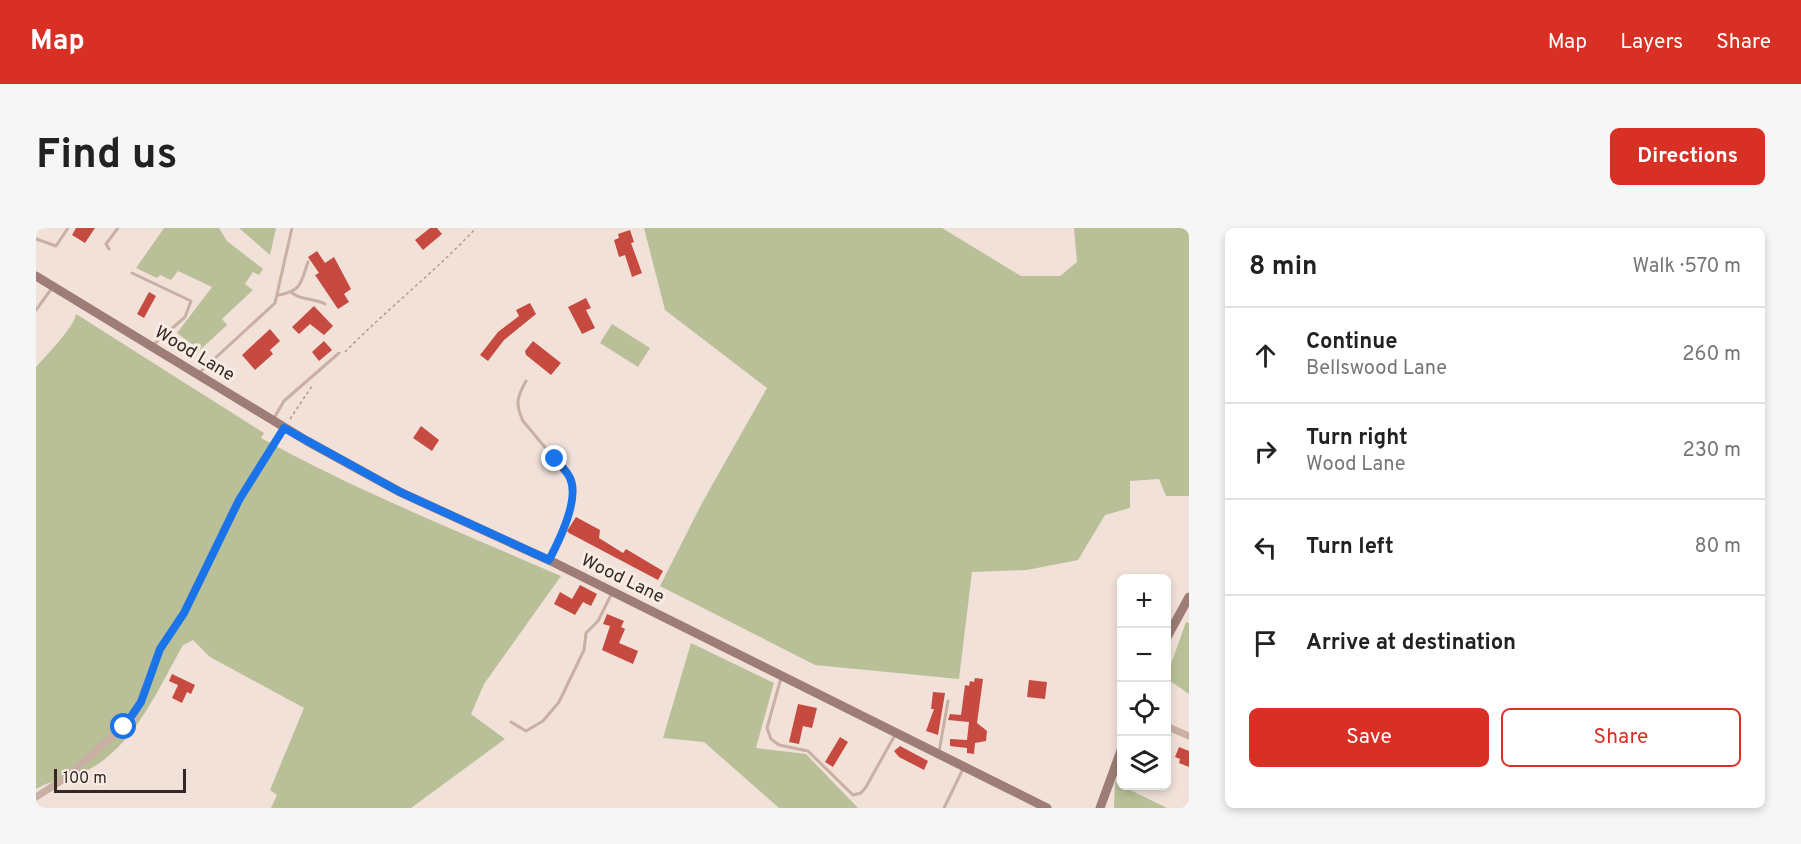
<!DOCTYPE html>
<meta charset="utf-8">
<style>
:root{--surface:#fff;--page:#f6f6f6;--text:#222;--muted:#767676;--line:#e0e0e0;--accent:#d93025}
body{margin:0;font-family:Overpass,sans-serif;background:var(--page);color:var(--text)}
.controls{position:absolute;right:18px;bottom:18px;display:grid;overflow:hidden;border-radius:9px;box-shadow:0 3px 9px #0003}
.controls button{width:54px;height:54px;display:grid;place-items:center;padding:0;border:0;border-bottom:2px solid var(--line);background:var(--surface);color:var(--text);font:30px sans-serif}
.scale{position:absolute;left:18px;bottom:15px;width:132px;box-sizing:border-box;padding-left:6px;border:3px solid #342826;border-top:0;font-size:16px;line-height:21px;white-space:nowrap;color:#342826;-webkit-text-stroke:4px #f9ece4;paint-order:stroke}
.stop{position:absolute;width:18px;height:18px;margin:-14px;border:4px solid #1a73e8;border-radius:50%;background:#fff}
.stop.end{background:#1a73e8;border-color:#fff;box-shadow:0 2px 6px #0008}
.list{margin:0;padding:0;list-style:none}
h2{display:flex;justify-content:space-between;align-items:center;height:78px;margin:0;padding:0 24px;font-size:26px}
h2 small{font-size:20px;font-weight:400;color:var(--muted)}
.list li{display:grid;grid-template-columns:39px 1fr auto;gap:18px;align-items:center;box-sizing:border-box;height:96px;padding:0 24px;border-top:2px solid var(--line)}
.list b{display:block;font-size:22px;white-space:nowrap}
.list p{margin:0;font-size:20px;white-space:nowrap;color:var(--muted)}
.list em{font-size:20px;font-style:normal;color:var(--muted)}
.actions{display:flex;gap:12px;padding:18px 24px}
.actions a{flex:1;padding:14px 0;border:2px solid var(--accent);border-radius:9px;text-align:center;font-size:21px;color:var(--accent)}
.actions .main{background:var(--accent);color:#fff}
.icon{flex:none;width:33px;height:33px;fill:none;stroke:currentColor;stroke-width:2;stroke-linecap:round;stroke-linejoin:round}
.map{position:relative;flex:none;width:1153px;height:580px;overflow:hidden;border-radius:9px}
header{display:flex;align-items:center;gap:36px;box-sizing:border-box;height:84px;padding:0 30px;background:var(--accent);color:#fff}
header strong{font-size:28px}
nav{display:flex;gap:33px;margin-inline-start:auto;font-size:21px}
.intro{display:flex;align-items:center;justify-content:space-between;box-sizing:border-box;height:144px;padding:0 36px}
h1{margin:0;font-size:42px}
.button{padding:15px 27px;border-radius:9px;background:var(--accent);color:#fff;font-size:21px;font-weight:700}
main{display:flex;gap:36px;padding:0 36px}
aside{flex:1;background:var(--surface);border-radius:9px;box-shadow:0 3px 9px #0003}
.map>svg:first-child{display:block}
.green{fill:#b9c098}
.building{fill:#c74a40}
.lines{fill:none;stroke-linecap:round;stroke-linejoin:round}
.path{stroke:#b5988e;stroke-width:1.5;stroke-dasharray:3 3;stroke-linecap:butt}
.lane{stroke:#c9afa4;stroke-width:3}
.street{stroke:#c9afa4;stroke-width:7}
.secondary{stroke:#9d7d76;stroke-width:9}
.route{stroke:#1a73e8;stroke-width:8}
.labels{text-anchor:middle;stroke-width:6;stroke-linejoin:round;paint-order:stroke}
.street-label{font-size:18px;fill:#342826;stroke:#f9ece4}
</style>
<header>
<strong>Map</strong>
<nav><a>Map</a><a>Layers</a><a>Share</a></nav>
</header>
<div class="intro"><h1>Find us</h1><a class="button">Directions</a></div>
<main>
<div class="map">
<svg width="1153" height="580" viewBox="0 0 1153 580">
<rect width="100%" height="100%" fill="#f1e1d8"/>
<path class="green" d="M128,0h55l8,13 36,28 -4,6 -6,-3 -8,12 8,6 -31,29 5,6 -27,25 -23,-17 35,-46 -34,-16 -7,9 -11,-5 -3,3 -21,-10z
M203,0h37l-6,27z
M608,0h298l79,48h39l17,-14 -3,-34h115v268h-23l-7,-17 -29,2v27l-25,7 -27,45 -51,10 -55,2 -13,107 -144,-14 -155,-79 42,-83 65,-115 -102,-78z
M40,86l188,119 -3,5c96,53 199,94 300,138l-77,108 -13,30 34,25 -94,69h-140l6,-13 -7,-5 34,-82 -94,-51 -17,-17 -10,5c-25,44 -48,100 -95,125 -16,9 -36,9 -52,19v-422c9,-10 39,-41 40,-53z
M576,96l38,24 -12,19 -38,-24z
M1150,394l3,1v71l-23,-16z
M655,415l83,40 -18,65 50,6 52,54h-79l-75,-66 -41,-4z
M1079,553l7,5 45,22h-53z"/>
<path class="building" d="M40,0h19l-10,15 -13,-8z
M394,0h7l5,6 -19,16 -8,-10z
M594,2l4,12 -3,1 11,30 -10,4 -7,-22 -6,2 -5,-17 5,-2 -1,-4z
M281,23l8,12 9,-6 17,32 -7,5 5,8 -11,7 -23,-34 4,-2 -11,-16z
M113,64l7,4 -12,22 -7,-4z
M550,70l5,10 -5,2 9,18 -13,6 -14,-27z
M494,75l6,11 -32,26 -16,21 -8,-6 18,-23 21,-16 -3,-6z
M278,78l19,20 -9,9 -14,-11 -11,10 -7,-7z
M234,101l10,12 -10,9 3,4 -18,16 -13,-15z
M288,113l8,9 -13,11 -7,-9z
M497,113l28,22 -10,12 -25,-20 -1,-4z
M385,198l18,14 -7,11 -19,-13z
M540,289l24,13 -1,8 24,15 3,-4 37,22 -5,9 -89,-47 -2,-2z
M544,357l17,9 -6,12 -8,-4 -8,13 -21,-11 6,-12 12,7z
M571,386l17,7 -3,6 4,2 -6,14 19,8 -5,13 -31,-14 8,-24 -7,-2z
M136,446l23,11 -4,9 -4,-2 -5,11 -10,-5 6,-13 -9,-4z
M939,450l8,1 -6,44 10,8 -1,10 -11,2 -1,11 -7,-1v-5l-17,-2v-7l17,1 2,-18 -21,-2 2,-6 11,1 4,-30 4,1 1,-5 4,1z
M993,452l18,2 -2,17 -18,-2z
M897,464l12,1 -7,42 -12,-4 8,-22h-3z
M762,476l19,4 -5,20 -9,-2 -4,18 -10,-2z
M804,509l8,5 -15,25 -8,-5z
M864,518l28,15 -4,9 -25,-13 -5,-6z
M1143,519l10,4v16l-10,-4 1,-4 -5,-2z"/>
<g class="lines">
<path class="path" d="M309,124c42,-43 90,-80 131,-124
M254,191l22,-33"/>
<path class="lane" d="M0,11l20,7 12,-18
M73,21l-3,-5 12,-16
M96,45l59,28 -6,16 -32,28
M256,65c11,8 22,5 33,11
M243,67c23,-4 22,-13 29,-33
M0,82l16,-22
M163,145l76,-70 17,-75
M490,153c-9,16 -11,23 -3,40l46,55c10,27 -8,59 -19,82
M238,190l10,-17 55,-48
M745,450l-14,50 4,11 8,6 29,6 45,44 8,-2 5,-6 30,-54
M475,494l15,9 17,-10 16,-19 25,-52 2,-17 12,-12 14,-28
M903,524l9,-51
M908,580l19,-39"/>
<path class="street" d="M1130,498l23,10
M0,569l31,-20 67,-61 26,-67 24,-36 55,-114 45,-71"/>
<path class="secondary" d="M0,48l271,165 93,51 155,71 492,245
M1130,411l23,-42
M1064,580l22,-60"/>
</g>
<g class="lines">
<path class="route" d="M88,499l17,-25 19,-53 24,-36 55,-113 45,-72 116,64 149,68c10,-19 31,-61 21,-82 -3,-7 -10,-13 -15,-19"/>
</g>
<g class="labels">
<g class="street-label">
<text transform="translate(159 125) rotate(31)" y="6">Wood Lane</text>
<text transform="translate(587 350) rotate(26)" y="6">Wood Lane</text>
</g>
</g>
</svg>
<div class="controls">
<button>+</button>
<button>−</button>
<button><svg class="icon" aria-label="locate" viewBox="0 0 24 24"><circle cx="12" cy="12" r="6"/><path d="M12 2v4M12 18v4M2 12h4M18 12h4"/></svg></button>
<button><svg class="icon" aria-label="layers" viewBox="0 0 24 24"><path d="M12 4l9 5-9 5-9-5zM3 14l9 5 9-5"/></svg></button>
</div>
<div class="scale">100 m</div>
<div class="stop" style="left:88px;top:499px"></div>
<div class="stop end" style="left:519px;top:231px"></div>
</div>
<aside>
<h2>8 min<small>Walk · 570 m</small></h2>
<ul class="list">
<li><svg class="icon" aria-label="ahead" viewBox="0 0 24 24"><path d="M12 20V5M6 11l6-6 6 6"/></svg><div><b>Continue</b><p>Bellswood Lane</p></div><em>260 m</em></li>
<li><svg class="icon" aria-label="right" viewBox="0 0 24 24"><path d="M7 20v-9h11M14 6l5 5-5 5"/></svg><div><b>Turn right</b><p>Wood Lane</p></div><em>230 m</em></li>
<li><svg class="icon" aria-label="left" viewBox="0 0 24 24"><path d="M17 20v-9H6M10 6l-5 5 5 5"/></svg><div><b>Turn left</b></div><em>80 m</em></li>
<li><svg class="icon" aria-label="arrive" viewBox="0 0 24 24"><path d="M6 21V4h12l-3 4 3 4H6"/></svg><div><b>Arrive at destination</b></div></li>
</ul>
<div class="actions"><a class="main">Save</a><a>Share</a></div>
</aside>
</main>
